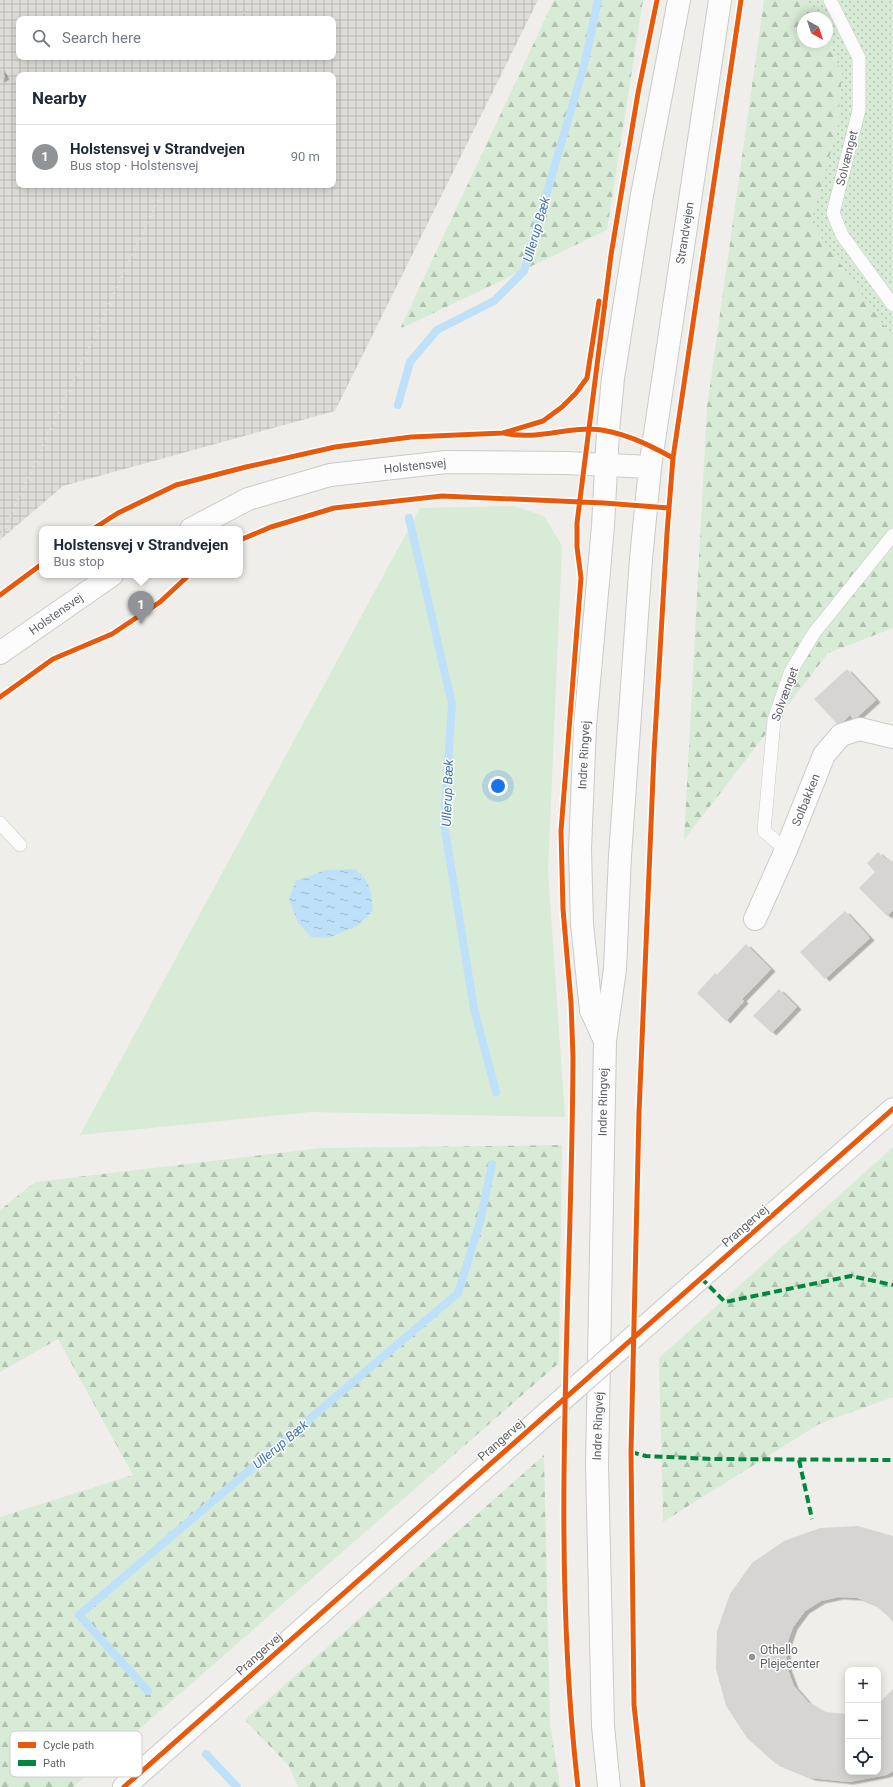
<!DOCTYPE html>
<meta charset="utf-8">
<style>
:root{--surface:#fff;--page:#f2f2f3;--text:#1f2937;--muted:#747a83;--line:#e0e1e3;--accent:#919496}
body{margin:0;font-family:Roboto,sans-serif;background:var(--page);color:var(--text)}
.controls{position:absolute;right:12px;bottom:12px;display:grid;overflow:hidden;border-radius:8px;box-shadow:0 2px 10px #0003}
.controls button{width:36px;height:36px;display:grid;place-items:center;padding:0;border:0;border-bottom:1px solid var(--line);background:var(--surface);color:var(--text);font:20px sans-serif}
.compass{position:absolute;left:797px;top:12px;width:36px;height:36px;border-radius:50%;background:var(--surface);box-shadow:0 2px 10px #0003;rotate:141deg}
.you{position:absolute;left:498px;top:786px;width:14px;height:14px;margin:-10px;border:3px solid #fff;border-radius:50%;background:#1a73e8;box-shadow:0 0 0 6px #1a73e833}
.badge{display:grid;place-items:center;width:26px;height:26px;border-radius:50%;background:var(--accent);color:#fff;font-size:13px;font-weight:700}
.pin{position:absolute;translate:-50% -33px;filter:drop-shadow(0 1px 2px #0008)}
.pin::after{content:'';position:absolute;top:21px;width:14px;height:12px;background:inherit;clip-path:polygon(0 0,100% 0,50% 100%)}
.popup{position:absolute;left:39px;top:526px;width:204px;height:52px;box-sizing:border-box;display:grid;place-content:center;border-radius:8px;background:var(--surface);filter:drop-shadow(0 1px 3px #0005);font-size:13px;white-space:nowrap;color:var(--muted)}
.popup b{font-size:15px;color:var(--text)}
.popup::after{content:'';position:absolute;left:50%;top:100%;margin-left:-8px;border:8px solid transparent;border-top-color:var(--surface)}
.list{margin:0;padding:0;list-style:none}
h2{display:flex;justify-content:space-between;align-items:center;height:52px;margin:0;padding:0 16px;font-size:17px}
h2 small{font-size:13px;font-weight:400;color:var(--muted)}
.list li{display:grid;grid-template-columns:26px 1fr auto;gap:12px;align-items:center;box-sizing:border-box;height:64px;padding:0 16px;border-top:1px solid var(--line)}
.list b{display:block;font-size:15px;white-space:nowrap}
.list p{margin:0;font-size:13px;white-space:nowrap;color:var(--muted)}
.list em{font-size:13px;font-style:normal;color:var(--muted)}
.icon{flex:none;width:22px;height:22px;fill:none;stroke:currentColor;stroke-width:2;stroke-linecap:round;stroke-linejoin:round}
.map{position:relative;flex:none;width:893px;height:1787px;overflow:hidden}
.search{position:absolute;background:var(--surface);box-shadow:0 2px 10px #0003;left:16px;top:16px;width:320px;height:44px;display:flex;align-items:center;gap:10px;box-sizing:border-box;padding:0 14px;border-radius:8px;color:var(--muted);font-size:15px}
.panel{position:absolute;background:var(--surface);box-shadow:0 2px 10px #0003;left:16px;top:72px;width:320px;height:116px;border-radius:8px}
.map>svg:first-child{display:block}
.industrial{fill:url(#industrial-grid);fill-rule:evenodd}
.grass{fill:#d8ebd6}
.forest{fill:url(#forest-firs)}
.garden{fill:url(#garden-dots)}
.water{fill:url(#water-ripples)}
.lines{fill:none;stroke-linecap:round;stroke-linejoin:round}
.stream{stroke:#bfe0f9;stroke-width:8}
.building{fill:#d6d5d3;filter:url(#shadow)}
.lane-casing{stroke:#cbcccc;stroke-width:14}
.street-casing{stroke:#cbcccc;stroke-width:24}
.secondary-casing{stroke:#cacacb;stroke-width:24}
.lane{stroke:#fdfcfc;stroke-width:13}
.street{stroke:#fdfcfc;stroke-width:22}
.secondary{stroke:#fdfcfc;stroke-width:22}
.rail{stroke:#e4e4e4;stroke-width:3;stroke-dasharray:1 5;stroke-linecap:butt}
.secondary-bridge-casing{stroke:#cacacb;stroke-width:24;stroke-linecap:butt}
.secondary-bridge{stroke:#fdfcfc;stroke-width:22}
.quiet{stroke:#00873e;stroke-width:4;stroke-dasharray:8 4;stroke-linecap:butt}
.cycleway-casing{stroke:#fff;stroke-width:8}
.cycleway{stroke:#e8590c;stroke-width:5}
.poi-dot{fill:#919496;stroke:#fff;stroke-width:1.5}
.labels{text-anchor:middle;stroke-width:3;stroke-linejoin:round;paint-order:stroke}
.street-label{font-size:12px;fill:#5f6368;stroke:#fff}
.poi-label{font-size:12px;fill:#5f6368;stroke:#fff;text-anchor:start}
.water-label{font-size:13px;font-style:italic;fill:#4174aa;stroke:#fff}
.key{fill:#fff;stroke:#cfd0d2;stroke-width:1}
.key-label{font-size:11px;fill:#5f6368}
</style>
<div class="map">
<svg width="893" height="1787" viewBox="0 0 893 1787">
<defs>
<pattern id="industrial-grid" width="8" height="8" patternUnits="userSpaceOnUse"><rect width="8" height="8" fill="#dfddda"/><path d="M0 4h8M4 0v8" fill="none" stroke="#b8b7b5"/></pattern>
<pattern id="forest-firs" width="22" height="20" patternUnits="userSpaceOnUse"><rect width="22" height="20" fill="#d8ebd6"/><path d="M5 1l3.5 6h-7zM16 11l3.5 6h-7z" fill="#b2c2b1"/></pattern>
<pattern id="garden-dots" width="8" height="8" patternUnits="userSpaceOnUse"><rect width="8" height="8" fill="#d8ebd6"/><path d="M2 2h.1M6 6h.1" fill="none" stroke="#b2c2b1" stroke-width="1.8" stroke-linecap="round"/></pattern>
<pattern id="water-ripples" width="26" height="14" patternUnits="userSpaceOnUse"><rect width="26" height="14" fill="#bfe0f9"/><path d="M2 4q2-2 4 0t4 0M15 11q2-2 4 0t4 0" fill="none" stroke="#9eb9cd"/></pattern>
<filter id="shadow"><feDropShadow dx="4.5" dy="2.5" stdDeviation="0" flood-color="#0004"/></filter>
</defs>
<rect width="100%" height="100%" fill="#efeeea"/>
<path class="industrial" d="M0,0h538l-203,411 -272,75 -63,54zM19,19h314v38h-314zM19,75h314v110h-314z"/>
<path class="grass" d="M514,506l30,10 18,30 -14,325 17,246 -254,-5 -231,23 340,-627z"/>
<path class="forest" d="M554,0h89l-36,230 -207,99z
M764,0h40l14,18h-15v24h24v-7l15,39 -4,52 -26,97 81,115v290l-65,25 -144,187 23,-433z
M562,1145l-3,218 -486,424h-73v-270l133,-42 -75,-136 -58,33v-162l35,-28 286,-34z
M893,1147v250l-74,27 -156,98 -4,-164z
M544,1455l6,269 10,63h-262l-9,-21 -44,-46z"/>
<path class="garden" d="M804,0h89v338l-82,-115 27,-97 4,-52 -15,-39v-17h-9z"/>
<path class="water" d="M355,869c16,13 16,22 18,42l-16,15 -29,12 -17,-1 -13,-14 -9,-24 7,-18 30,-11z"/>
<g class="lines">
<path class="stream" d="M398,405l12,-43 27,-32 57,-29 30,-30 61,-209 13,-62
M409,518l43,186 -8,120 30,185 22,83
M148,1691l-69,-76 379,-322 22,-71 12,-58
M206,1754l31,33"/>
</g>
<path class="building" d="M0,68l5,9 -5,3z
M847,669l29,31 -22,20 -4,-5 -11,11 -25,-27z
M878,852l9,8 1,-2 5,5v47l-6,6 -28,-28 16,-16 -8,-9z
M845,911l25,27 -45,41 -25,-27z
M746,944l25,25 -29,30 2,2 -18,20 -29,-28 18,-20 2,2z
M779,989l18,18 -25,26 -19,-17z
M858,1526l35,10v87l-4,-6 -14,-12 -17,-7 -19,-1 -18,4 -16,10 -12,16 -7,20 1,20 7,19 14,16 17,10 23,2v58h30v-68l15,-15v82l-7,4 -37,7 -38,-4 -36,-15 -28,-25 -21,-32 -10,-37 1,-38 13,-37 22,-31 32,-22 36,-13z"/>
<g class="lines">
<g class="lane-casing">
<path id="lane" d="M830,0l29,58v52l-26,103 9,22 51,70
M0,823l20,22
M786,850l-22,-19 10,-111 17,-49 23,-38 79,-98"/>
</g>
<g class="street-casing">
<path id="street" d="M755,919l31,-69 38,-95 17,-20 19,-6 33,8"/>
</g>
<g class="secondary-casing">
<path id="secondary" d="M191,529l57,-30 82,-24 116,-13 120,1 84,4
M0,653l112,-78
M605,1041l-14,-31 -9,-86 -2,-74 5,-124 18,-200 5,-95 5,-53 29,-183 37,-195
M697,1281l196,-172
M124,1787l364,-322
M609,1787l-6,-61 -6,-261 8,-424 10,-72 5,-113 21,-297 9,-92 70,-467"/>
</g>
<use href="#lane" class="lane"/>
<use href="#street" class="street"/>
<use href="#secondary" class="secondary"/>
<path class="rail" d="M242,19l9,-19
M216,75l8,-18
M0,538l165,-353"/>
<g class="secondary-bridge-casing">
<path id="secondary-bridge" d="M488,1465l209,-184"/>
</g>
<use href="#secondary-bridge" class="secondary-bridge"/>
<path class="quiet" d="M701,1278l24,24 126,-26 42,9
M631,1452l15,4 66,3 181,1
M799,1460l13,59"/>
<g class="cycleway-casing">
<path id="cycleway" d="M504,433c28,7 57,-4 86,-4 29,1 58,15 83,29
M93,529l25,-16 58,-28 70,-18 89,-20 76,-10 92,-4 40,-12 19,-14 14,-14 11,-15 12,-77
M240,540l31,-13 63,-19 108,-12 162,7 65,5
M0,595l42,-31
M0,697l53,-38 59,-25 48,-32 29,-27
M124,1787l769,-678
M578,1787c-28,-242 -6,-487 -5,-730l-2,-55 -8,-93 -2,-78 20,-253 -4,-31v-24l34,-268 27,-162 19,-93
M643,1787l-9,-82 -3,-253 8,-339 15,-360 13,-220 6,-75 68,-458"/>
</g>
<use href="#cycleway" class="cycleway"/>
</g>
<circle class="poi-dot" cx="752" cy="1657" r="4"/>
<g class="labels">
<g class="street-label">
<text transform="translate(847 158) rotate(-76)" y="4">Solvænget</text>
<text transform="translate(685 233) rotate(-81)" y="4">Strandvejen</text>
<text transform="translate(415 466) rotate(-6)" y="4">Holstensvej</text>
<text transform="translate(56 614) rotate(-35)" y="4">Holstensvej</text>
<text transform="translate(785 694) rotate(-70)" y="4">Solvænget</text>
<text transform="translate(584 755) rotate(-87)" y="4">Indre Ringvej</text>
<text transform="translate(806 800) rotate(-68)" y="4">Solbakken</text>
<text transform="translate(603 1102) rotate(-89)" y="4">Indre Ringvej</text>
<text transform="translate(745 1226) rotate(-41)" y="4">Prangervej</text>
<text transform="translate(598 1426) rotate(-88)" y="4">Indre Ringvej</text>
<text transform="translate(501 1440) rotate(-41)" y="4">Prangervej</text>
<text transform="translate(259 1654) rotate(-42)" y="4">Prangervej</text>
</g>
<g class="poi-label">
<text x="760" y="1654">Othello<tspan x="760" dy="14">Plejecenter</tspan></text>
</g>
<g class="water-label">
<text transform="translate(536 229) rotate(-74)" y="5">Ullerup Bæk</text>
<text transform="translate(447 793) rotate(-88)" y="5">Ullerup Bæk</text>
<text transform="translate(280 1444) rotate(-40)" y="5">Ullerup Bæk</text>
</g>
</g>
<rect x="10" y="1731" width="132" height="46" rx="6" class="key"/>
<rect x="18" y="1742" width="18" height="6" fill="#e8590c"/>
<rect x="18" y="1760" width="18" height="6" fill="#00873e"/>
<g class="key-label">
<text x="43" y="1749">Cycle path</text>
<text x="43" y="1767">Path</text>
</g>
</svg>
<div class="controls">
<button>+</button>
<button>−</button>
<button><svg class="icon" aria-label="locate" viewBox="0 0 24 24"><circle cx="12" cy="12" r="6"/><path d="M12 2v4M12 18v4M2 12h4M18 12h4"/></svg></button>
</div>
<svg class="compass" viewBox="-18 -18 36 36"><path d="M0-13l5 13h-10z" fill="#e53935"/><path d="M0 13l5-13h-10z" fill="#747a83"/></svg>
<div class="you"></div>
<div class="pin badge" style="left:141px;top:624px">1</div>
<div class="popup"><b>Holstensvej v Strandvejen</b>Bus stop</div>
<div class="search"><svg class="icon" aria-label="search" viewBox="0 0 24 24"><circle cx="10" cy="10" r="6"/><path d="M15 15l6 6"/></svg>Search here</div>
<section class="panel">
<h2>Nearby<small></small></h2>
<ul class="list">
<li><span class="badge">1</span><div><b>Holstensvej v Strandvejen</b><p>Bus stop · Holstensvej</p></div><em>90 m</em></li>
</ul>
</section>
</div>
